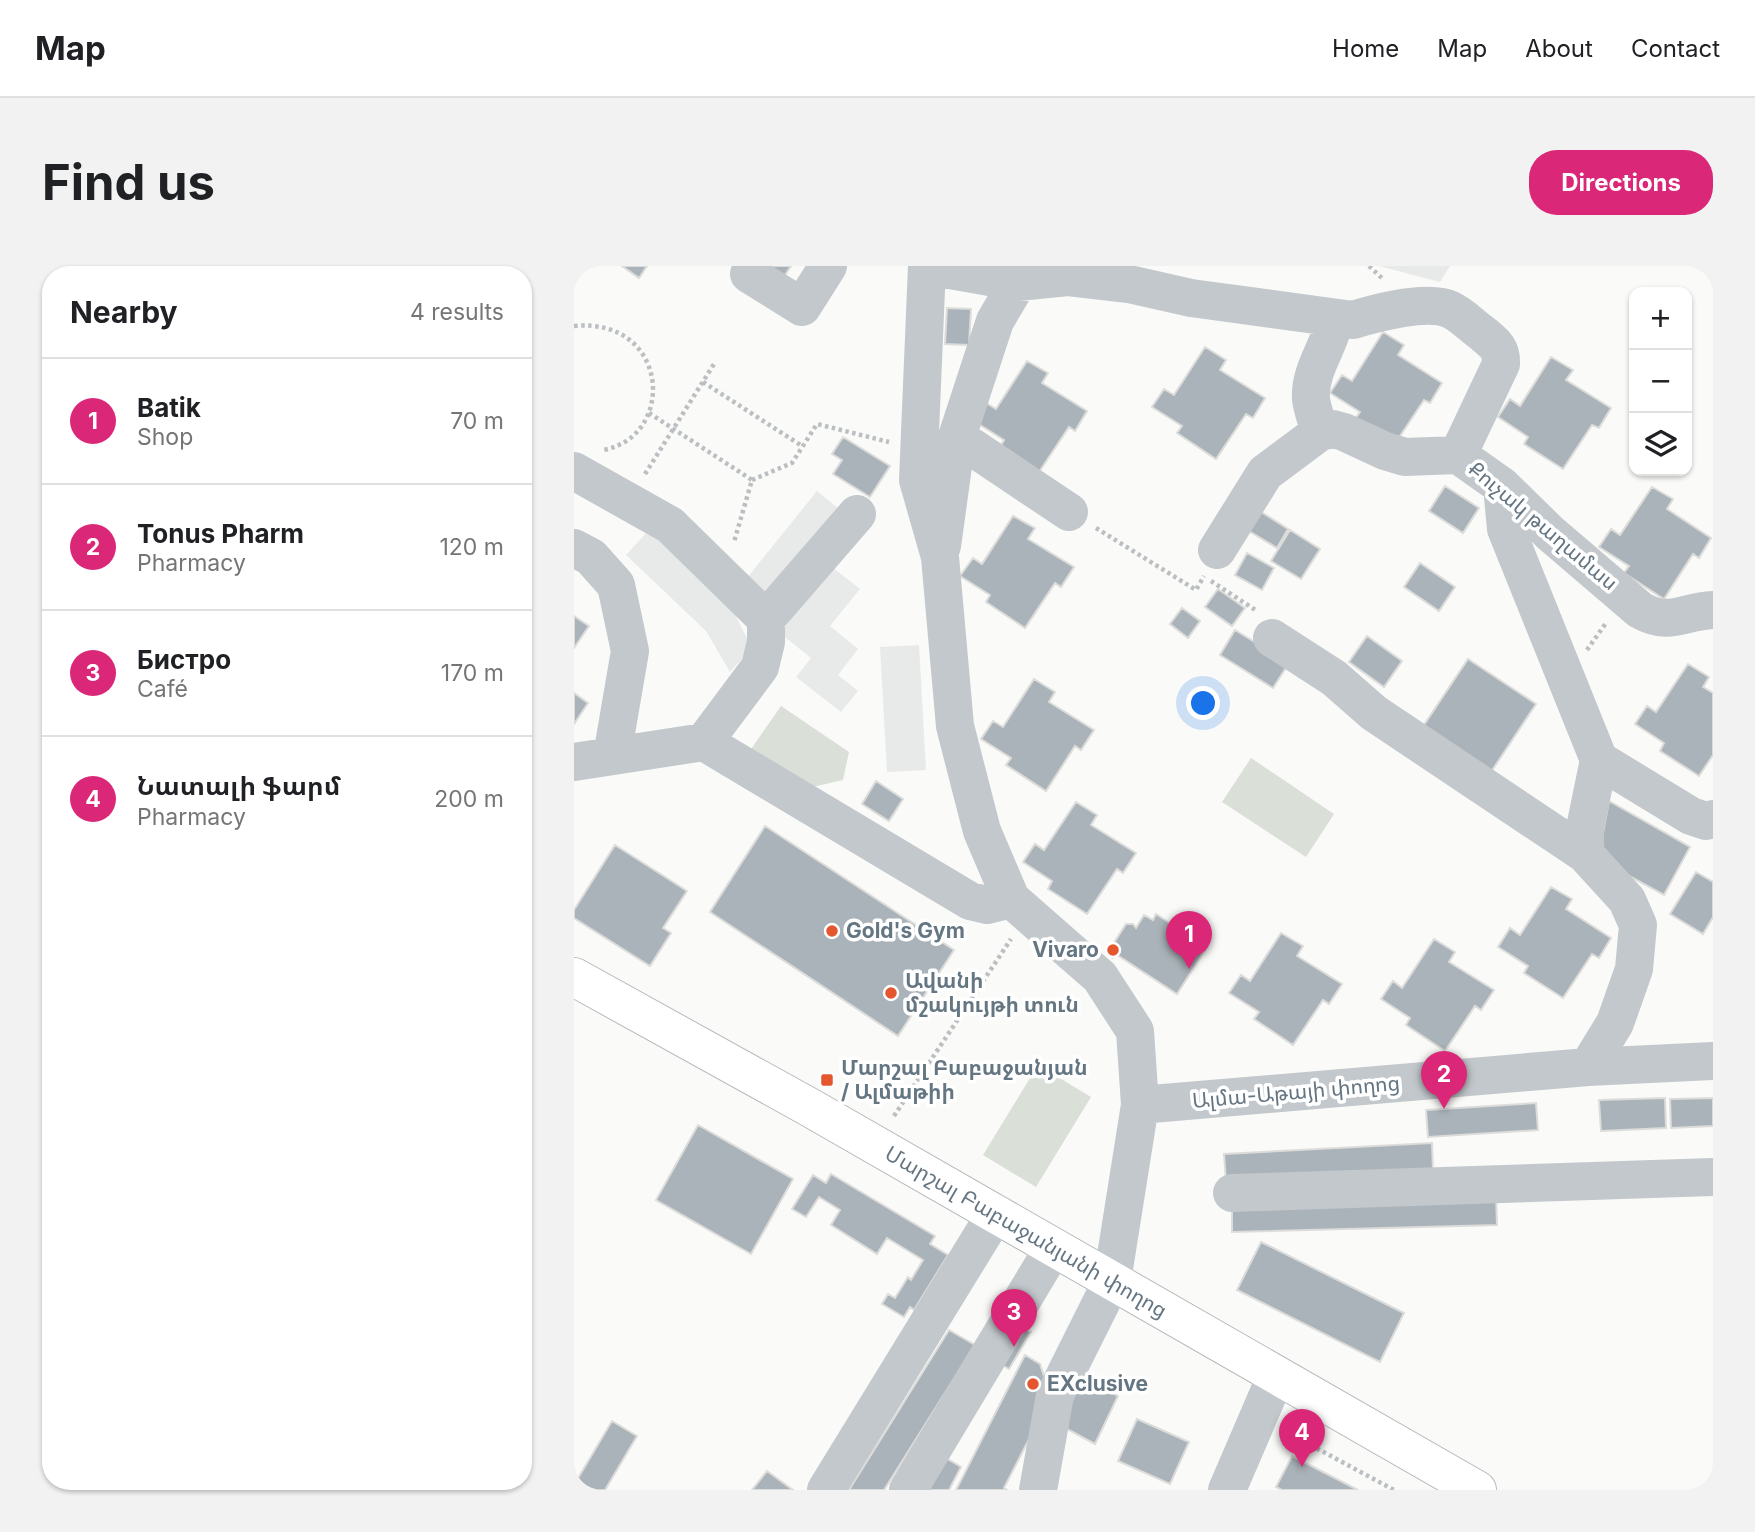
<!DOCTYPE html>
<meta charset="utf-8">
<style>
:root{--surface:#fff;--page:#f2f2f2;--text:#202124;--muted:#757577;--line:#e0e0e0;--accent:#db2777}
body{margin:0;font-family:Inter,"Noto Sans Armenian",sans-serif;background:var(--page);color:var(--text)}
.controls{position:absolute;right:21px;top:21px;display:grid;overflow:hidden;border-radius:14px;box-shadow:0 2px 5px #0004}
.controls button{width:63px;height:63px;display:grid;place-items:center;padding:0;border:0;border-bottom:2px solid var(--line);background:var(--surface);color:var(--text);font:35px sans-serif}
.you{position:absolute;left:630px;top:438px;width:24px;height:24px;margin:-18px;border:5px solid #fff;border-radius:50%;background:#1a73e8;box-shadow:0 0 0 10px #1a73e833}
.badge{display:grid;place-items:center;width:46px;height:46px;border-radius:50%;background:var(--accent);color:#fff;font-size:23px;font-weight:700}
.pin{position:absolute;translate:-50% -58px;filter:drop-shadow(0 2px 4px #0008)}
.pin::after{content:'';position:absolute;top:37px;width:24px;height:21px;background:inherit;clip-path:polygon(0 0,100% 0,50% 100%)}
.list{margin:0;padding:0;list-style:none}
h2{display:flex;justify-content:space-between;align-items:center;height:91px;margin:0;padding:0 28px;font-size:30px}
h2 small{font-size:23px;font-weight:400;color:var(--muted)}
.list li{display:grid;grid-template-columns:46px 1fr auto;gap:21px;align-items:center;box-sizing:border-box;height:126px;padding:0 28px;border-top:2px solid var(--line)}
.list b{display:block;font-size:26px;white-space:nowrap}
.list p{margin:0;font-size:23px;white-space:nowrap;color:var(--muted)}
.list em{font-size:23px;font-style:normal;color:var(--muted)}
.icon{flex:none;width:38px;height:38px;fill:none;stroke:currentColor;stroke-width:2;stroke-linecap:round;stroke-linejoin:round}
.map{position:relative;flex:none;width:1139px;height:1224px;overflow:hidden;border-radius:28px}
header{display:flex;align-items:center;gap:42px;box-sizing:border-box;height:98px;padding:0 35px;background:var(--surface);border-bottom:2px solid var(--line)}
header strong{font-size:33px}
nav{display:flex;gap:38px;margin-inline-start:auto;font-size:24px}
.intro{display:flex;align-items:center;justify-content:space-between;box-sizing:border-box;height:168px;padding:0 42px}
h1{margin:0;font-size:49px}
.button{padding:18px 32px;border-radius:28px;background:var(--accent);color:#fff;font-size:24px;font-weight:700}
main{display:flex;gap:42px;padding:0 42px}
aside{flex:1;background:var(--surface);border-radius:28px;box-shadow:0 2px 5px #0004}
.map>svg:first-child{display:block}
.built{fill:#e8e9e9}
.green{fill:#dadfd7}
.building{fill:#aab3b9;stroke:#dcdcda;stroke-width:2}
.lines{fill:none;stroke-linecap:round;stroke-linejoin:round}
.major-casing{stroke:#b5babe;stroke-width:40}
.path{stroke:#bbbfc2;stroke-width:4.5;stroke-dasharray:3.5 3.5;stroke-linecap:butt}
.minor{stroke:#c3c8cc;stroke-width:38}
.major{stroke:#fff;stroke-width:38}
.poi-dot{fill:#e4572e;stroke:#fff;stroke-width:2.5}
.labels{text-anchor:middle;stroke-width:7;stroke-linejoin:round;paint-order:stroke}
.street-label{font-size:21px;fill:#657683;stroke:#fff}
.poi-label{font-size:21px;font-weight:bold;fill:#657683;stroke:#fff;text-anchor:start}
</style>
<header>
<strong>Map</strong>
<nav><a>Home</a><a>Map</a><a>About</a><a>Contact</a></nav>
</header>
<div class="intro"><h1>Find us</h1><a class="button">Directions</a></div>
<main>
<aside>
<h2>Nearby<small>4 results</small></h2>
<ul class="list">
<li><span class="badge">1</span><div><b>Batik</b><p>Shop</p></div><em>70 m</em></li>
<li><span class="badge">2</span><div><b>Tonus Pharm</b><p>Pharmacy</p></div><em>120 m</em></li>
<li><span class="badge">3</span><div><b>Бистро</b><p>Café</p></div><em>170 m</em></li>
<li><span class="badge">4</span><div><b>Նատալի ֆարմ</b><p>Pharmacy</p></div><em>200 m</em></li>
</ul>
</aside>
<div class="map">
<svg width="1139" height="1224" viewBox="0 0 1139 1224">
<rect width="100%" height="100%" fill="#fafaf8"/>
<path class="built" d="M805,0h71l-10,16z
M243,225l27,22 -70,87 -27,-22z
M75,264l80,73 23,45 -22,24 -24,-41 -80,-76z
M258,301l28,22 -30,37 28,23 -20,26 20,16 -17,21 -45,-35 15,-19 -31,-25z
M345,379l7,125 -39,2 -7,-125z"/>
<path class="green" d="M207,440l68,46 -6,28 -35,8 -59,-36z
M677,492l83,56 -28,43 -84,-55z
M464,799l53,32 -55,90 -53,-32z"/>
<path class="building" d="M48,0h25l-8,12z
M191,0h26l-8,12z
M373,42l24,1 -2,36 -24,-1z
M809,66l21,13 -6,10 44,28 -12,20 -6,-3 -30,45 -39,-26 5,-7 -30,-19 12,-18 10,6z
M631,81l21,13 -6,10 45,28 -12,20 -7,-4 -30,45 -39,-26 5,-7 -30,-19 12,-18 10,6z
M977,91l22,13 -7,10 45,28 -12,20 -7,-3 -29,44 -39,-25 4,-7 -30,-20 12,-18 10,7z
M453,95l21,12 -6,10 45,28 -12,20 -6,-4 -30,45 -39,-25 4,-7 -30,-19 12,-18 10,6z
M269,171l47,29 -20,31 -37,-23 9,-14 -10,-6z
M871,220l34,22 -16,25 -34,-22z
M1078,221l21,12 -6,10 44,29 -12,20 -6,-4 -29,45 -40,-26 5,-7 -30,-19 12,-18 9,6z
M681,242l33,21 -11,19 -33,-20z
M439,250l22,12 -7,11 46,28 -13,20 -6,-4 -30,45 -39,-26 4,-7 -30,-19 13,-18 9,6z
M716,264l30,19 -19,30 -30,-18z
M673,287l27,15 -12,22 -27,-15z
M846,297l35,24 -16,24 -35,-24z
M644,323l27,19 -13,18 -27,-19z
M608,342l18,13 -12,17 -18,-14z
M0,350l15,10 -15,22z
M661,364l54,33 -16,25 -53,-33z
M793,370l35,25 -18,26 -35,-25z
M894,393l68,45 -47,71 -69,-44z
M1114,398l21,13 -6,10 10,6v62l-14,21 -39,-25 4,-8 -29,-19 12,-18 9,6z
M460,413l21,13 -6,10 45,28 -13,20 -6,-4 -29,45 -40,-26 5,-7 -30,-19 12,-18 10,6z
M0,427l14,10 -14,21z
M302,515l27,18 -14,22 -27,-17z
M1035,535l81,46 -26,48 -66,-36z
M502,536l21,13 -6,10 45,28 -13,20 -6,-4 -30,45 -39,-25 4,-8 -29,-19 12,-18 9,6z
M191,560l189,124 -56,86 -188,-124z
M41,579l72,46 -24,37 8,5 -21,33 -76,-48v-8z
M1122,606l17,10v35l-10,17 -33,-20z
M977,621l21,12 -6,10 45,29 -12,20 -7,-4 -29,44 -39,-25 4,-7 -30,-19 12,-19 10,7z
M582,648l51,33 -30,47 -60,-39 -4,3 -5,-4 2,-5 16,-25h7l3,4 8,-13 9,5z
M707,667l22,13 -6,10 45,28 -13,20 -6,-4 -30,45 -39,-26 5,-7 -30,-19 12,-18 9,6z
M860,673l21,13 -6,10 45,28 -13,20 -6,-4 -30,45 -39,-26 4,-7 -29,-19 12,-18 9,7z
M1091,832l1,30 -65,3 -2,-31z
M1139,832v28l-42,2 -1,-29z
M962,837l2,27 -110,7 -2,-27z
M124,859l95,54 -42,75 -95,-54z
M858,877l1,28 -207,11 -2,-28z
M257,908l104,62 -5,8 18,11 -34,55 -4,-3 -6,10 -22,-13 6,-10 7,4 13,-21 3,3 12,-20 -36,-22 -10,16 -46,-29 9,-15 -21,-13 -13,20 -14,-8 21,-34 13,8z
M922,929l1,30 -265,7v-29z
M687,976l143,71 -24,49 -143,-72z
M444,1059l13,7 -22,37 -12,-7z
M375,1064l26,15 -91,145h-35z
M451,1089l15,9 7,22v18l-43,84 3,2h-51z
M518,1116l26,14 -23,48 -28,-15 3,-39z
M563,1153l52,23 -19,42 -52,-23z
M38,1155l25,15 -32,54h-31v-5z
M365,1188l22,13 -12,23h-30z
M718,1190l66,34h-76l-6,-3z
M193,1205l26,19h-41z"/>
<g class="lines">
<g class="major-casing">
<path id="major" d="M0,711l235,130 668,383"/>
</g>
<path class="path" d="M795,0l15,14
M0,60c96,-9 103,111 29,124
M129,116l99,64
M75,147l103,67 -18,62
M71,208l69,-110
M178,214l40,-17 25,-39 72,18
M522,262l100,62 8,-14
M637,315l46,30
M1013,384l19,-27
M320,850l117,-177
M718,1169l102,55"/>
<path class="minor" d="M353,0l-9,214 22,77 15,169 27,105 29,68 89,78 35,54 5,74
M353,0l91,16 50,-5 61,7 62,14 162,22c23,-7 76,-21 98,-10 11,5 21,16 31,23 12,10 20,15 19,31l-43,91
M175,8l53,33 26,-41
M746,166c-3,-11 -8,-23 -9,-33 -2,-29 19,-53 24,-80
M383,171l112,75
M0,205l96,54 96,94v23l-6,25 -56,75
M928,220l4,43 93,231 -14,68v26
M368,280l15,-109 38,-116 23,-39
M0,282l17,9 25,28 14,66 -18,105
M643,284l48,-77 55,-41 13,-3 11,3 41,19 20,6 53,-2 44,31 48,47 90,77c30,17 43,1 73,0
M192,353l91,-105
M698,372l62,40 40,35 211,141 42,46 11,25 -4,44 -19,54 -27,44
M1025,494l92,56 15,5 7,-2
M0,496l130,-20 266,159 17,4 24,-6
M658,927l481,-16
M252,1224l170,-277
M334,1224l146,-243
M464,1224l17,-95 57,-114 28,-176 448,-38 125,-6
M653,1224l49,-114"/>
<use href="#major" class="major"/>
</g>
<g class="poi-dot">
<circle cx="258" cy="665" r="7"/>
<circle cx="539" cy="684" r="7"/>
<circle cx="317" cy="727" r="7"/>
<rect x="246" y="807" width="14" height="14" rx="3.5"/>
<circle cx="459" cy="1118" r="7"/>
</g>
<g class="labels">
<g class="street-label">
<text transform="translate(969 260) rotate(40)" y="7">Քուչակ թաղամաս</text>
<text transform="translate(722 826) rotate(-5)" y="7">Ալմա-Աթայի փողոց</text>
<text transform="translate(452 966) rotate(30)" y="7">Մարշալ Բաբաջանյանի փողոց</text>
</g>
<g class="poi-label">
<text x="272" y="672">Gold's Gym</text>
<text x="525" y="691" text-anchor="end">Vivaro</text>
<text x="331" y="722">Ավանի<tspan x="331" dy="24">մշակույթի տուն</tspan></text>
<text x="267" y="809">Մարշալ Բաբաջանյան<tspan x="267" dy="24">/ Ալմաթիի</tspan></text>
<text x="473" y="1125">EXclusive</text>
</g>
</g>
</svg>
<div class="controls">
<button>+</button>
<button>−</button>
<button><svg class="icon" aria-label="layers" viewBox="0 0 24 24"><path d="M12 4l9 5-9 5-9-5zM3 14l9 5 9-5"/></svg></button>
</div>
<div class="you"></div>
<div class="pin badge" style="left:615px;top:703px">1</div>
<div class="pin badge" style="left:870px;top:843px">2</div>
<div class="pin badge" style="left:440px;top:1081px">3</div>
<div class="pin badge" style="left:728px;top:1201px">4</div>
</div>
</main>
